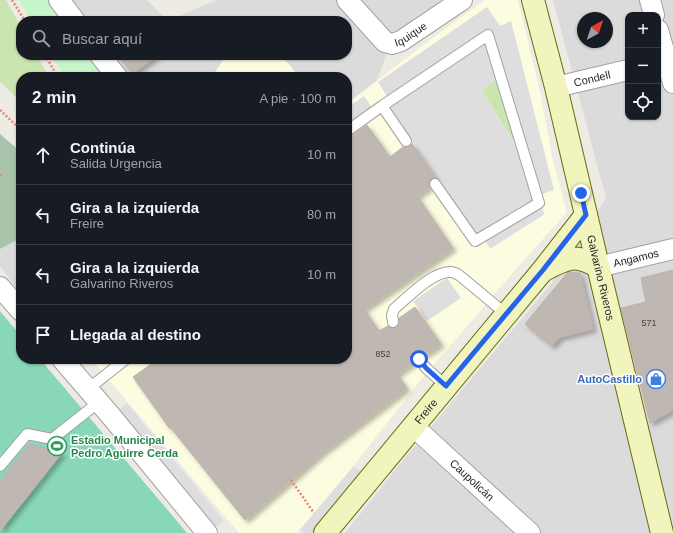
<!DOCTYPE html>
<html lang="es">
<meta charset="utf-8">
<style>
:root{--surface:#171b24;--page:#20242c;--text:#f1f3f6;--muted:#9ea1a6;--line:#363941}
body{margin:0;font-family:Helvetica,sans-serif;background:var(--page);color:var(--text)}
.controls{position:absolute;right:12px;top:12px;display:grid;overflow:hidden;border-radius:8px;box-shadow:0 1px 3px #0004}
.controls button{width:36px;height:36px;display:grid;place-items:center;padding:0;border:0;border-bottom:1px solid var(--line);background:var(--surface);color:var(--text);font:20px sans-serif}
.compass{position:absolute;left:577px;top:12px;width:36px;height:36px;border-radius:50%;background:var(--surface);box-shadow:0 1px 3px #0004;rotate:40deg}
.stop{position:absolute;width:12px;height:12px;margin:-9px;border:3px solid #2563eb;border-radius:50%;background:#fff}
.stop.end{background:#2563eb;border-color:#fff;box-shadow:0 1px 4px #0008}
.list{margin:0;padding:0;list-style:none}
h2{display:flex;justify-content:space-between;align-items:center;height:52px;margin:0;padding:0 16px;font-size:17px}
h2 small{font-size:13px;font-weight:400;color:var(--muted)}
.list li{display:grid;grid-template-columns:26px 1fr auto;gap:12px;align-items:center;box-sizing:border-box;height:60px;padding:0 16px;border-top:1px solid var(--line)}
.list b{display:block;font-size:15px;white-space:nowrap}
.list p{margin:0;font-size:13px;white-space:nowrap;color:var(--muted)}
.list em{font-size:13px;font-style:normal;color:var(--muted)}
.icon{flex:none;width:22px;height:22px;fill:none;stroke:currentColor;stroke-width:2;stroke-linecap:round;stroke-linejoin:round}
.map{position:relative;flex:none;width:673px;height:533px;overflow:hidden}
.search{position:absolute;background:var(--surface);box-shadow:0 1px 3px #0004;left:16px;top:16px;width:336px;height:44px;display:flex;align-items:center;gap:10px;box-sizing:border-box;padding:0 14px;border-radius:16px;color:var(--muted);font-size:15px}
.panel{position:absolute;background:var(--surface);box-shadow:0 1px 3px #0004;left:16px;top:72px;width:336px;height:292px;border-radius:16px}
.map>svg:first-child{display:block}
.residential{fill:#dcdbdb;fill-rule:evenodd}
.education{fill:#fcfce0}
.grass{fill:#cae5af}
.cemetery{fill:#a8c5ac}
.park{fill:#c6f5c9}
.pitch{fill:#89d7b9}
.parking{fill:#dedede;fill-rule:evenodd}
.building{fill:#bfb7b2;stroke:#bfb2a9;filter:url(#shadow)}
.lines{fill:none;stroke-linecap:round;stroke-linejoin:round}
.lane-casing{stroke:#a2a2a2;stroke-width:12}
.street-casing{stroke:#a2a2a2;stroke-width:22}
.secondary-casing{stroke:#636d0e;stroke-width:24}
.path{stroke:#ef8276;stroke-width:2.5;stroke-dasharray:2 2;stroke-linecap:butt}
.lane{stroke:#fff;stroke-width:10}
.street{stroke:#fff;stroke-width:20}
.secondary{stroke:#f2f4bd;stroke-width:22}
.route{stroke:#2563eb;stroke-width:5}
.labels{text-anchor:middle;stroke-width:3;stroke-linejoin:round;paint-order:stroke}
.number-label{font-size:9px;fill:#464443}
.street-label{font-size:11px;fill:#1e1e1e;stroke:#fff}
.shop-label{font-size:11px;font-weight:bold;fill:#366cbe;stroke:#fff;text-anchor:end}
.leisure-label{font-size:11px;font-weight:bold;fill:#27864d;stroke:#fff;text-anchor:start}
</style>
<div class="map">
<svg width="673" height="533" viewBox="0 0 673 533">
<defs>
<filter id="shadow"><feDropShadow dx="3.5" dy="3.5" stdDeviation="2" flood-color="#0004"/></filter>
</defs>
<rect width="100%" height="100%" fill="#eeebe5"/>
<path class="residential" d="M71,0h76l21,21 48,-21h232l-55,37 -16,43 -30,24v-27h-48l-18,-22h66v-34h-94l-3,-2 -1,2h-165z
M553,0h120v533h-328l63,-79 143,-170 55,-86zM628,15h30v102h-30zM583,18h24v24h-24z
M110,55h116l-14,22h-86z
M21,238v55l-1,1 -20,-28v-17z"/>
<path class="education" d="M485,0h33l22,92 13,69 14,51 -50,56 -97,113 -66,84 -57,68h-58l-148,-174h256v-255l83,-64z
M226,55h55l18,22h-87z"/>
<path class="grass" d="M0,0h6l15,27v28h16l12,22h-28v25l-21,-20z
M501,77l25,84 -45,-71z"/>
<path class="cemetery" d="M0,134l21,18v86l-21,11z"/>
<path class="park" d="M19,0h34l16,21h-38z
M51,55h43l16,22h-46z"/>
<path class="pitch" d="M0,311l21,25v23h19l147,174h-187z"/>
<path class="parking" d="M487,7l13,19 11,-5 43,169 -18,6 3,7 6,11 -55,35 -7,-13 -8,5 -93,-135 8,-5 -12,-19zM501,77l24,83 -44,-70z
M364,96l11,16 -28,19v-23z
M447,278l14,20 -34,23 -14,-20z
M127,403l97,118 -16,12 -97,-117z
M354,466l16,13 -45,54h-22l-3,-3z"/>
<path class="building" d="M118,55h40l-26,19z
M367,125l23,32 13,-10h6l3,-3 24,34 -5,1 -2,5 1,3 -13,9 36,52 -89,61 15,22 9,-5 3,2 6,-1 2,-3v-6l16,-11 26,37 -17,11 -3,-2 -6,1 -2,3 1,5 -17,12 10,14 -84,64 -78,68 -74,-92 -1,1 -37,-52 25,-18h189v-220z
M673,270v140l-23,13 -29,-115 25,-6 -5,-24z
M568,272l12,1 13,56 -33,8 -8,9 -27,-22z
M29,444l33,9 -62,78v-50z"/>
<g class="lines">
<g class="lane-casing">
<path id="lane" d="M347,131l35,-25
M406,141l-24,-35 106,-71 51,168 -64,38 -40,-57
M393,322l-1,-7 2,-6c13,-11 40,-39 57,-37 3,0 6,2 8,3l47,39
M419,359l7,9 20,18
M88,389l38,-30
M0,466l27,-32 25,5 47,-37"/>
</g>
<g class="street-casing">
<g id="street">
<path d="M59,0l16,21"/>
<path id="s1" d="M347,0l38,42 7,2 9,-3 61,-41"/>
<path d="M650,0l4,15"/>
<path d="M658,30l15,53"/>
<path d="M100,55l17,22"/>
<path id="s2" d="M556,87l72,-17"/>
<path id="s3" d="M598,267l75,-18"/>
<path d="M0,287l21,24"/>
<path d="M62,359l49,57 96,117"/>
<path id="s4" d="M413,426l117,107"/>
</g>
</g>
<g class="secondary-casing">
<g id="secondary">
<path id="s5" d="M533,0l23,87 47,200 59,246"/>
<path d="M544,270c22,-12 32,-17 54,-3"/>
<path id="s6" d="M325,533l218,-263 43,-55"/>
</g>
</g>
<path class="path" d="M12,0l13,21
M45,55l13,22
M0,110l21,20
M0,176l3,-2
M291,480l23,33"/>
<use href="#lane" class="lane"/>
<use href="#street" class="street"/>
<use href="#secondary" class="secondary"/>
</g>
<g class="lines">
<path class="route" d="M419,359l7,9 20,18 97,-116 43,-55 -5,-22"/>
</g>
<defs>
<g id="shop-ring" transform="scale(1)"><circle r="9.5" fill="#fff" stroke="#3f7fe0" stroke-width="1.5"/><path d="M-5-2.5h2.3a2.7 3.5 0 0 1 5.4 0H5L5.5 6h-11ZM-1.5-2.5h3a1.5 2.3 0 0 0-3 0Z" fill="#3f7fe0"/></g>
<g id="stadium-ring" transform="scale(1)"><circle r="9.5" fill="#fff" stroke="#2e9e5b" stroke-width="1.5"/><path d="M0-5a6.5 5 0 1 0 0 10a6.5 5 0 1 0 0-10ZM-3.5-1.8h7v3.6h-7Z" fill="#2e9e5b"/></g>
</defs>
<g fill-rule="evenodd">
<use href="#shop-ring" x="656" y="379"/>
<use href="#stadium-ring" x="57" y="446"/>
</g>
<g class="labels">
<g class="number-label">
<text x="649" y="326">571</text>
<text x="383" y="357">852</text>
</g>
<g class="street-label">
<text dy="4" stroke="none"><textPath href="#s1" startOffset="85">Iquique</textPath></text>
<text dy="4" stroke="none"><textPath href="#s2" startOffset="37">Condell</textPath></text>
<text dy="4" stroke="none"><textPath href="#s3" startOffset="39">Angamos</textPath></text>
<text dy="4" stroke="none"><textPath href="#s5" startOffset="286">Galvarino Riveros</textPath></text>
<text dy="4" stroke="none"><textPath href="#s6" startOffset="158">Freire</textPath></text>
<text dy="4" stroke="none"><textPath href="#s4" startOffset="80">Caupolicán</textPath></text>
</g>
<g class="shop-label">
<text x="642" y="383">AutoCastillo</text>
</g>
<g class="leisure-label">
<text x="71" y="444">Estadio Municipal<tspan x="71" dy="13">Pedro Aguirre Cerda</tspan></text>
</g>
</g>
</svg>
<div class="controls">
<button>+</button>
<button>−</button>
<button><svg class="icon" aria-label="locate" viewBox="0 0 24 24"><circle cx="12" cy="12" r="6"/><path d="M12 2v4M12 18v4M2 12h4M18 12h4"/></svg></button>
</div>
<svg class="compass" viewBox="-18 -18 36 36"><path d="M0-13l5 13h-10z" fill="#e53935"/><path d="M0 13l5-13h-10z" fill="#9ea1a6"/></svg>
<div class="stop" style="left:419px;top:359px"></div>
<div class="stop end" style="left:581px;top:193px"></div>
<div class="search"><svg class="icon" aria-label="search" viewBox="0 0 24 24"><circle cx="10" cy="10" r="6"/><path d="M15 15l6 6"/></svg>Buscar aquí</div>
<section class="panel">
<h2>2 min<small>A pie · 100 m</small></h2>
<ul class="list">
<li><svg class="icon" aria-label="ahead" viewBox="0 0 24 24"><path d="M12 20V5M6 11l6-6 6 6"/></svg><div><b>Continúa</b><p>Salida Urgencia</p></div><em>10 m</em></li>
<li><svg class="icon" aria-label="left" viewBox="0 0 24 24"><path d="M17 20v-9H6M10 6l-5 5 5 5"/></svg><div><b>Gira a la izquierda</b><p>Freire</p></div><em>80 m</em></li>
<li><svg class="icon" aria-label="left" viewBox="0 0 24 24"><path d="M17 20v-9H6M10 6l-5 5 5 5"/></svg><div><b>Gira a la izquierda</b><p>Galvarino Riveros</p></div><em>10 m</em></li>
<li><svg class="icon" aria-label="arrive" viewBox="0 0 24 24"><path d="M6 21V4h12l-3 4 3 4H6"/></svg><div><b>Llegada al destino</b></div></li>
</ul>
</section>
</div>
